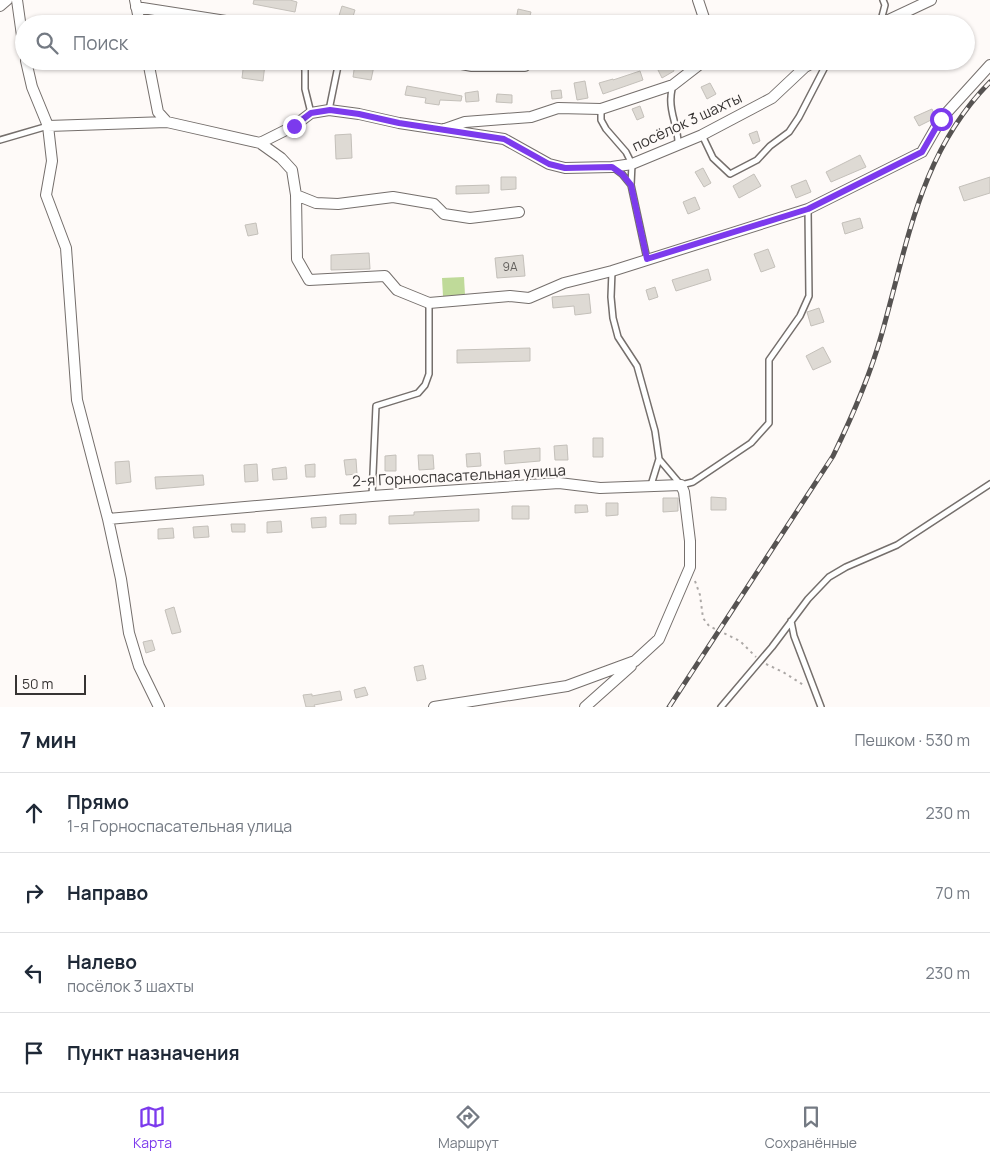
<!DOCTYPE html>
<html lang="ru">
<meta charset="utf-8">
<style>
:root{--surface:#fff;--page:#f2f2f3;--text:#1f2937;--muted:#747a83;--line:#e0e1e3;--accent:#7c3aed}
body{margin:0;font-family:Manrope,sans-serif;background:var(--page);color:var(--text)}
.scale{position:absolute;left:15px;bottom:12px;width:71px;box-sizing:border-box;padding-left:5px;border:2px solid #373433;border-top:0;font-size:14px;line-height:18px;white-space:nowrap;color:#373433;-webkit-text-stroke:4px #fefaf8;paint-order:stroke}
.stop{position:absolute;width:15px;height:15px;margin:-11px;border:4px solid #7c3aed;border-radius:50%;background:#fff}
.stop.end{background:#7c3aed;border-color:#fff;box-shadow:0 1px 5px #0008}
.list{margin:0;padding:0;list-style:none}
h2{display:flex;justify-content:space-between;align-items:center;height:65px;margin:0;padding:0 20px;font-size:21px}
h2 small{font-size:16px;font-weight:400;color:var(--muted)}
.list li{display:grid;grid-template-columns:32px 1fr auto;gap:15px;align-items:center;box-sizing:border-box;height:80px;padding:0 20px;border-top:1px solid var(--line)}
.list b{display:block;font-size:19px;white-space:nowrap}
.list p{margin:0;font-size:16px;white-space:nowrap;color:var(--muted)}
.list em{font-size:16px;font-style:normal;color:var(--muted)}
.icon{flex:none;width:28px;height:28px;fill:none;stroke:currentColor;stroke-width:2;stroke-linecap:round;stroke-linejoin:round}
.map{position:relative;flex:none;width:990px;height:707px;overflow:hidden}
.search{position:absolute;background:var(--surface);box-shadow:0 1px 4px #0004;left:15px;right:15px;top:15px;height:55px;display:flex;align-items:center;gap:12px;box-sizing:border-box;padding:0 18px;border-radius:28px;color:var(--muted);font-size:19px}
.sheet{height:385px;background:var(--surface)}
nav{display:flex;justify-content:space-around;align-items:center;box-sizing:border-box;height:70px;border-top:1px solid var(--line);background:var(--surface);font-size:14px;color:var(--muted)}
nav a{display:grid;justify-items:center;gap:2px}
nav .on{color:var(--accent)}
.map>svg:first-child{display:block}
.green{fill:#bfda99}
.building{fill:#dedad4;stroke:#c4c0ba}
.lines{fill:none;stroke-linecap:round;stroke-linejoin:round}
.service-casing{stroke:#756f6c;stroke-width:8}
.minor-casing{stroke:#756f6c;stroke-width:12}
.path{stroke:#aca8a6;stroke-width:2;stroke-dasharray:2.5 4;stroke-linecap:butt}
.service{stroke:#fff;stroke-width:5}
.minor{stroke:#fff;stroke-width:10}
.rail-casing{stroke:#565352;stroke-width:5}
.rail{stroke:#fefaf8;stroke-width:3;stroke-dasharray:9;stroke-linecap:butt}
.route{stroke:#7c3aed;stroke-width:6}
.labels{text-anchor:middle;stroke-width:4.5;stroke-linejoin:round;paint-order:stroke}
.number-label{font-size:12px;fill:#615e5b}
.street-label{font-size:15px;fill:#373433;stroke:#fefaf8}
</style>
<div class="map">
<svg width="990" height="707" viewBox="0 0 990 707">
<rect width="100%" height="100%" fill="#fefaf8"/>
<path class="green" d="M464,277l1,18 -22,1 -1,-18z"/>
<path class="building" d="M254,0h36l7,2 -2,10 -42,-8z
M342,6l13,4 -4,13 -13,-4z
M518,9l13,3 -3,11 -12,-3z
M244,61l21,3 -2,17 -21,-3z
M666,61h3l5,10 -12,7 -6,-12z
M355,63l19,3 -3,14 -18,-3z
M640,71l3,9 -40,14 -4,-11 14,-4v1z
M585,81l3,17 -11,2 -3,-17z
M710,83l6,11 -9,5 -6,-12z
M407,86l55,10 -1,5 -21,-1 -1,5 -14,-2 1,-5 -21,-3z
M561,90l1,8 -10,1 -1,-8z
M478,91l1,10 -13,1 -1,-9z
M497,94l15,1v8l-16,-1z
M640,106l4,11 -7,3 -5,-11z
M932,109l3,7 -2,3 -14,7 -5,-9z
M757,131l3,10 -7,3 -4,-10z
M351,134l1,24 -16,1 -1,-24z
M860,155l6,12 -35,15 -5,-10z
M703,168l8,15 -7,4 -9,-15z
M754,174l7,12 -22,12 -6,-12z
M501,177h15v12l-15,1z
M990,177v16l-26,8 -5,-14z
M806,180l5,12 -15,6 -5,-12z
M489,185v8l-33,1v-8z
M695,197l5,12 -12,5 -5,-12z
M860,218l3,10 -18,6 -3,-11z
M256,223l2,11 -10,2 -3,-11z
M768,249l7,18 -14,5 -7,-18z
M369,253l1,16 -39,1v-15z
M523,255l2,21 -28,2 -2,-20z
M708,269l3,11 -35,11 -4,-11z
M655,287l3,10 -9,3 -3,-10z
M589,294l2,19 -16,2 -1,-9 -21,2 -1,-11z
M819,308l5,14 -13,4 -4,-14z
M823,347l8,15 -18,8 -7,-14z
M530,348v13l-73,2v-13z
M593,438h10v19h-10z
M567,445l1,15h-13l-1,-14z
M540,448v13l-35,3 -1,-13z
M480,453l1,13 -14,1 -1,-13z
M396,455v16h-11v-15z
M418,455h15l1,14 -15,1z
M356,459l1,15 -11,1 -2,-15z
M129,461l2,21 -15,2 -1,-22z
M257,464l1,17 -13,1 -1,-17z
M315,464v13h-9l-1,-12z
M286,467l1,12 -14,1 -1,-11z
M203,475l1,10 -48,4 -1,-12z
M711,497l15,1v12h-15z
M663,498h15v13l-15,1z
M606,503h12v12l-12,1z
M575,505h12l1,7 -13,1z
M512,506h17v13h-17z
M479,509v12l-90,3v-8l25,-1v-3z
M356,514v10h-16v-9z
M326,517v10l-14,1 -1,-10z
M281,521l1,11 -15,1v-11z
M231,524h14v8h-13z
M208,526l1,11 -15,1 -1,-11z
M173,528l1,10 -16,1v-10z
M174,607l7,25 -9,2 -7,-24z
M152,640l3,10 -9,3 -3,-11z
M423,665l3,14 -9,2 -3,-14z
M365,687l3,8 -12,3 -2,-8z
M340,691l2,9 -28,5 1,2h-9l-3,-12 9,-1v2z"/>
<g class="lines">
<g class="service-casing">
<path id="service" d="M880,24l5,-19 -2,-5
M302,61l3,9v19l6,24
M673,85c-1,4 -2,8 -2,12 -2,16 8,31 7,48
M601,109v11l5,9 20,23 6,12 -1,21
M329,110l10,-49
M702,135l11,23 17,16 27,-14 13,-14 19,-14 10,-15 29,-56
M0,140l48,-14
M614,168l8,6 9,11 16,74
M612,271l-1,26 2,21 5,19 19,29 18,65 4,28 22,26 12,-3 58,-39 18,-20v-63l31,-44 9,-20 -1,-87
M651,485l8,-26
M372,496l4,-90 42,-13 7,-8 4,-11v-71
M791,621l3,15 27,71
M721,707l51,-60 36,-48 21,-22 17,-10 51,-22 93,-61"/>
</g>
<g class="minor-casing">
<path id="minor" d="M17,0l7,50
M135,0l5,24
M698,0l8,24
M0,6l7,-6
M136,7l109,17
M880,24l51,-24
M26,61l6,26 16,39 4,35 -6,34 20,53 11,152 31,119 13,60 8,54 10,33 20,41
M148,61l10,51 9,10
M446,61l26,5h53
M48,126l119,-4 93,21 21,15 11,12 4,25 1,64 12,21 76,-4 12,14 32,13 81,-7 19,2 35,-15 48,-12 196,-62 114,-57 19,-33 49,-54
M445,129l20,-7 66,-5 27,-9 43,1 72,-24 31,-24
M260,143l34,-17 17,-13 18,-3 30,4 40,9 105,16 45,25 16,4 47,-1 20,-3 70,-29 70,-37 33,-31 11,-6
M296,195l20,8 22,1 55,-7 41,7 10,10 26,4 49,-6
M108,519l264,-23 187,-13 41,5 81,-3 3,7 6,49v26l-31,72 -24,22 -68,25 -133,21
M585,707l46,-41"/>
</g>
<path class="path" d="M695,581l5,14 3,23 6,8 31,15 16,16
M766,664l17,8 22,14"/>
<use href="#service" class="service"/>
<use href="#minor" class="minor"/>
<g class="rail-casing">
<path id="rail" d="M669,707l164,-251c19,-39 37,-80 49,-123 26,-91 38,-180 108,-251"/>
</g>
<use href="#rail" class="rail"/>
</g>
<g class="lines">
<path class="route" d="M294,126l17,-13 19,-3 29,4 40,9 105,16 45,25 16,4 47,-1 10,7 9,11 16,74 161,-50 114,-57 19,-33"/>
</g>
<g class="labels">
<g class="number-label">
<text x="510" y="271">9А</text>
</g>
<g class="street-label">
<text transform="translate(687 122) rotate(-25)" y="5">посёлок 3 шахты</text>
<text transform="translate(459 476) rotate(-3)" y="5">2-я Горноспасательная улица</text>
</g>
</g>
</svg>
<div class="scale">50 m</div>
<div class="stop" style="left:941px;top:119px"></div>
<div class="stop end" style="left:294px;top:126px"></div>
<div class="search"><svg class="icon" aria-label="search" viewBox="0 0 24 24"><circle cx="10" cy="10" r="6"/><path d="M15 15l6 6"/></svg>Поиск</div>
</div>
<section class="sheet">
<h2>7 мин<small>Пешком · 530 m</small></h2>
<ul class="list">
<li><svg class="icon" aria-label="ahead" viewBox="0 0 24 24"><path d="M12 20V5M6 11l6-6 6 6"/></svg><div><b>Прямо</b><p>1-я Горноспасательная улица</p></div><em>230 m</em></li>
<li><svg class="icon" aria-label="right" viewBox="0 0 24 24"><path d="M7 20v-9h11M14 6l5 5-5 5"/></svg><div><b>Направо</b></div><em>70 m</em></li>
<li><svg class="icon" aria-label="left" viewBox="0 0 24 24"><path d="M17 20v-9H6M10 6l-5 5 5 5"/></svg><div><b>Налево</b><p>посёлок 3 шахты</p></div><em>230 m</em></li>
<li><svg class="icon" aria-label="arrive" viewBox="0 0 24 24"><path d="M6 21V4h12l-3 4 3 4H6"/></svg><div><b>Пункт назначения</b></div></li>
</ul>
</section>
<nav>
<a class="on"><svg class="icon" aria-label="map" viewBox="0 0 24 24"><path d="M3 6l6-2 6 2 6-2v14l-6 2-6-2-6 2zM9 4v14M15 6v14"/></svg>Карта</a>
<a><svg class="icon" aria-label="directions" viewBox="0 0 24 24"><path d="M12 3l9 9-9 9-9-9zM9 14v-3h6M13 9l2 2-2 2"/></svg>Маршрут</a>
<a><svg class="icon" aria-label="saved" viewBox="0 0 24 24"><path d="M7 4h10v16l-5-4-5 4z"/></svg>Сохранённые</a>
</nav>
